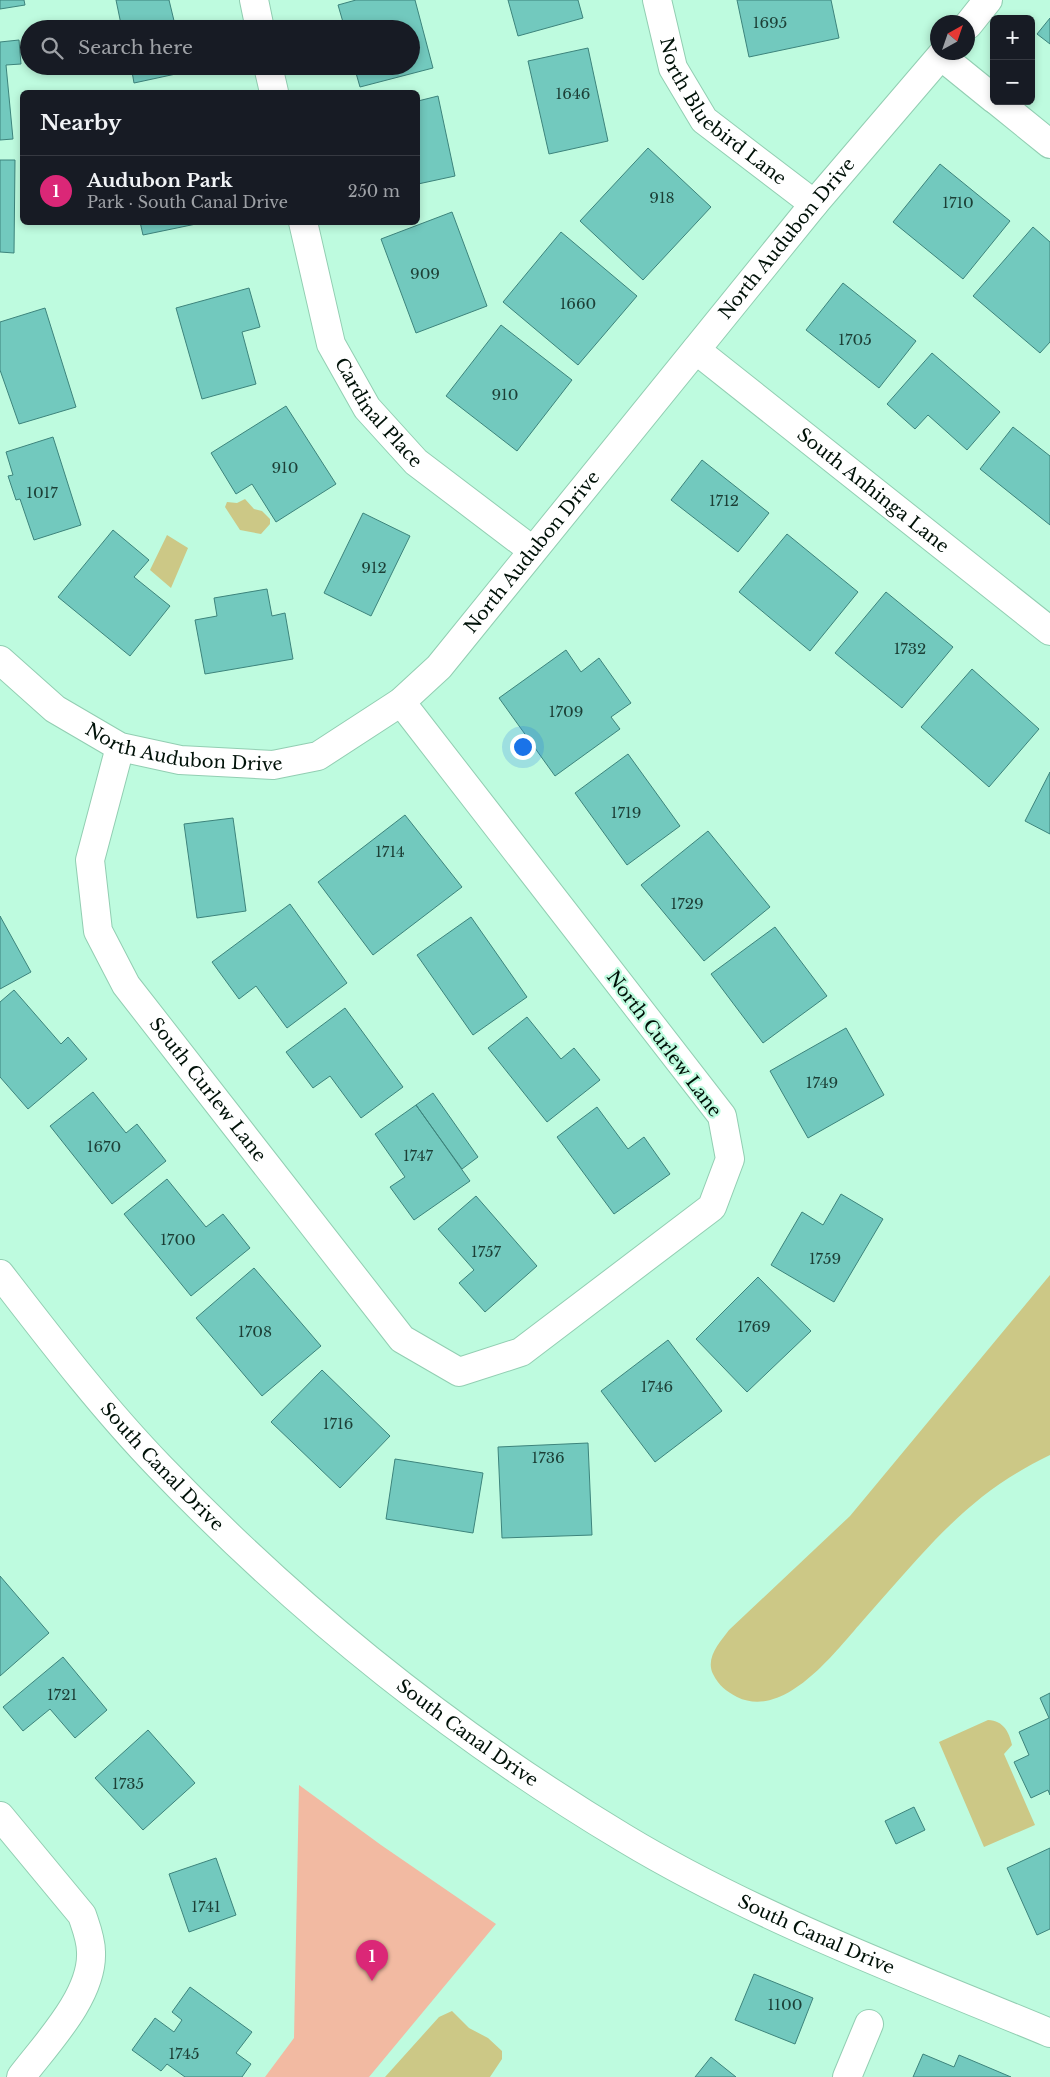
<!DOCTYPE html>
<meta charset="utf-8">
<style>
:root{--surface:#171b24;--page:#242831;--text:#f1f3f6;--muted:#9ea1a6;--line:#363941;--accent:#db2777}
body{margin:0;font-family:"Libre Baskerville",serif;background:var(--page);color:var(--text)}
.controls{position:absolute;right:15px;top:15px;display:grid;overflow:hidden;border-radius:8px;box-shadow:0 2px 8px #0003}
.controls button{width:45px;height:45px;display:grid;place-items:center;padding:0;border:0;border-bottom:1px solid var(--line);background:var(--surface);color:var(--text);font:25px sans-serif}
.compass{position:absolute;left:930px;top:15px;width:45px;height:45px;border-radius:50%;background:var(--surface);box-shadow:0 2px 8px #0003;rotate:40deg}
.you{position:absolute;left:522px;top:746px;width:18px;height:18px;margin:-12px;border:4px solid #fff;border-radius:50%;background:#1a73e8;box-shadow:0 0 0 8px #1a73e833}
.badge{display:grid;place-items:center;width:32px;height:32px;border-radius:50%;background:var(--accent);color:#fff;font-size:16px;font-weight:700}
.pin{position:absolute;translate:-50% -41px;filter:drop-shadow(0 1px 2px #0008)}
.pin::after{content:'';position:absolute;top:26px;width:18px;height:15px;background:inherit;clip-path:polygon(0 0,100% 0,50% 100%)}
.list{margin:0;padding:0;list-style:none}
h2{display:flex;justify-content:space-between;align-items:center;height:65px;margin:0;padding:0 20px;font-size:21px}
h2 small{font-size:16px;font-weight:400;color:var(--muted)}
.list li{display:grid;grid-template-columns:32px 1fr auto;gap:15px;align-items:center;box-sizing:border-box;height:70px;padding:0 20px;border-top:1px solid var(--line)}
.list b{display:block;font-size:19px;white-space:nowrap}
.list p{margin:0;font-size:16px;white-space:nowrap;color:var(--muted)}
.list em{font-size:16px;font-style:normal;color:var(--muted)}
.icon{flex:none;width:28px;height:28px;fill:none;stroke:currentColor;stroke-width:2;stroke-linecap:round;stroke-linejoin:round}
.map{position:relative;flex:none;width:1050px;height:2077px;overflow:hidden}
.search{position:absolute;background:var(--surface);box-shadow:0 2px 8px #0003;left:20px;top:20px;width:400px;height:55px;display:flex;align-items:center;gap:12px;box-sizing:border-box;padding:0 18px;border-radius:28px;color:var(--muted);font-size:19px}
.panel{position:absolute;background:var(--surface);box-shadow:0 2px 8px #0003;left:20px;top:90px;width:400px;height:135px;border-radius:8px}
.map>svg:first-child{display:block}
.green{fill:#f2baa2}
.water{fill:#ccc886}
.building{fill:#72c9be;stroke:#3d847c}
.lines{fill:none;stroke-linecap:round;stroke-linejoin:round}
.minor-casing{stroke:#92ceb2;stroke-width:30}
.tertiary-casing{stroke:#92ceb2;stroke-width:30}
.minor{stroke:#fff;stroke-width:28}
.tertiary{stroke:#fff;stroke-width:28}
.labels{text-anchor:middle;stroke-width:4.5;stroke-linejoin:round;paint-order:stroke}
.number-label{font-size:15px;fill:#1c3f36}
.street-label{font-size:18px;fill:#001108;stroke:#befbdf}
</style>
<div class="map">
<svg width="1050" height="2077" viewBox="0 0 1050 2077">
<rect width="100%" height="100%" fill="#befbdf"/>
<path class="green" d="M299,1785l82,60 115,79 -127,153h-104l29,-39z"/>
<path class="water" d="M245,499l9,10 8,2 8,8v5l-9,10 -21,-4 -15,-23 2,-5 10,1z
M167,535l21,13 -17,40 -21,-18z
M1050,1275v180c-47,23 -79,48 -115,85 -24,25 -46,51 -69,77 -28,31 -80,104 -129,80 -11,-6 -18,-11 -24,-23 -8,-16 7,-32 16,-44l121,-114z
M988,1720c16,1 21,12 24,25l-8,9 31,71 -51,22 -45,-105z
M452,2011l17,17 19,10 14,13v8l-12,18h-105l54,-60z"/>
<path class="building" d="M0,0h24l1,5 -25,4z
M116,0h53l7,29h-54z
M356,0h59l18,68 -73,19 -6,-21h57v-37h-66l-7,-24z
M508,0h70l5,18 -65,18z
M737,0h94l8,38 -90,19z
M1050,18v26l-13,-10z
M19,40l2,24 -15,1 7,74 -13,1v-98z
M588,48l20,93 -59,13 -21,-93z
M131,66h53l1,6 -51,11z
M438,96l17,80 -37,8v-83z
M648,148l63,59 -68,73 -63,-59z
M0,160h15l-1,93 -14,-1z
M940,164l70,57 -47,58 -70,-57z
M452,212l35,94 -71,27 -35,-94z
M140,222h56v2l-53,11z
M1033,227l17,15v100l-10,11 -67,-57z
M561,232l76,64 -59,69 -75,-63z
M843,283l73,58 -37,47 -73,-58z
M249,288l11,39 -18,5 14,52 -54,15 -26,-91z
M45,308l31,99 -57,17 -19,-54v-48z
M501,325l71,55 -55,71 -71,-55z
M932,353l68,59 -33,38 -39,-35 -13,14 -28,-25z
M286,406l50,78 -60,38 -24,-38 -16,10 -25,-41z
M1013,427l37,29v69l-70,-56z
M53,437l28,88 -47,15 -14,-41 -4,1 -8,-24 5,-1 -7,-23z
M702,460l67,53 -31,39 -67,-52z
M363,513l47,23 -39,80 -47,-23z
M113,530l36,30 -15,17 36,29 -40,50 -72,-59z
M787,534l71,58 -48,59 -71,-59z
M267,589l5,27 13,-3 8,46 -88,15 -10,-54 22,-4 -3,-18z
M886,592l67,55 -51,61 -67,-55z
M566,650l15,22 18,-14 32,45 -20,14 9,12 -65,47 -56,-78z
M972,669l67,60 -50,58 -68,-60z
M628,754l52,72 -53,39 -52,-72z
M1050,772v62l-25,-13z
M405,815l57,72 -89,68 -55,-73z
M233,818l13,93 -49,7 -13,-94z
M708,831l62,76 -66,54 -63,-76z
M290,904l57,79 -60,45 -31,-42 -17,13 -27,-37z
M0,916l31,56 -31,17z
M471,917l56,80 -54,38 -56,-80z
M775,927l52,69 -64,47 -52,-69z
M14,990l47,54 7,-7 19,22 -59,50 -28,-32v-75z
M345,1008l58,79 -42,31 -31,-42 -17,12 -27,-36z
M527,1017l34,42 13,-11 26,32 -53,42 -59,-74z
M846,1028l38,67 -76,43 -38,-67z
M93,1092l33,41 11,-9 29,37 -54,43 -62,-78z
M433,1093l45,64 -16,12 -46,-64z
M416,1105l54,76 -56,39 -24,-33 15,-10 -30,-43z
M597,1107l31,42 16,-12 26,37 -56,40 -57,-77z
M167,1179l39,48 17,-13 27,34 -59,48 -67,-82z
M841,1194l42,25 -49,83 -63,-37 31,-53 21,13z
M476,1196l61,70 -52,46 -26,-29 15,-13 -36,-41z
M254,1268l67,78 -59,50 -66,-78z
M758,1277l53,54 -64,61 -51,-53z
M668,1340l54,71 -67,51 -54,-71z
M322,1370l68,66 -50,52 -69,-66z
M588,1443l4,92 -90,3 -4,-91z
M395,1459l88,14 -10,60 -87,-14z
M0,1576l49,57 -49,43z
M63,1657l44,53 -32,28 -25,-29 -27,22 -20,-24z
M1050,1693v102l-2,-5 -17,8 -17,-36 15,-7 -10,-23 30,-14 -9,-20z
M148,1730l47,53 -52,47 -48,-52z
M914,1807l11,23 -29,14 -11,-23z
M1050,1848v81l-13,6 -30,-67z
M216,1858l20,57 -47,17 -20,-58z
M754,1974l59,24 -18,46 -60,-24z
M190,1987l62,45 -16,21 15,11 -9,13h-57l-18,-13 -6,7 -29,-21 23,-32 19,14 8,-12 -10,-8z
M923,2054l31,13 5,-12 52,22h-98z
M711,2057l25,20h-41z"/>
<g class="lines">
<g class="minor-casing">
<g id="minor">
<path d="M254,0l6,29"/>
<path id="s1" d="M657,0l16,68 31,52 110,84"/>
<path d="M968,25l20,-25"/>
<path d="M941,56l53,43"/>
<path d="M268,66l6,26"/>
<path d="M997,101l53,43"/>
<path id="s2" d="M303,222l28,122 36,64 49,54 116,88"/>
<path id="s3" d="M696,350l354,281"/>
<path id="s4" d="M0,660l55,49 65,38 60,13 93,5 45,-9 83,-54 38,-35 375,-463 130,-152"/>
<path id="s5" d="M120,747l-30,113 8,71 28,54 276,354 57,33 62,-20 191,-145 18,-48 -8,-43 -321,-414"/>
<path d="M0,1816l82,99c4,12 9,24 9,37 2,44 -45,92 -70,125"/>
<path d="M847,2077l22,-53"/>
</g>
</g>
<g class="tertiary-casing">
<g id="tertiary">
<path id="s6" d="M0,1274c51,66 102,133 160,193 137,143 294,269 464,371 131,79 284,136 426,195"/>
</g>
</g>
<use href="#minor" class="minor"/>
<use href="#tertiary" class="tertiary"/>
</g>
<g class="labels">
<g class="number-label">
<text x="770" y="28">1695</text>
<text x="573" y="99">1646</text>
<text x="662" y="203">918</text>
<text x="958" y="208">1710</text>
<text x="425" y="279">909</text>
<text x="578" y="309">1660</text>
<text x="855" y="345">1705</text>
<text x="505" y="400">910</text>
<text x="285" y="473">910</text>
<text x="42" y="498">1017</text>
<text x="724" y="506">1712</text>
<text x="374" y="573">912</text>
<text x="910" y="654">1732</text>
<text x="566" y="717">1709</text>
<text x="626" y="818">1719</text>
<text x="390" y="857">1714</text>
<text x="687" y="909">1729</text>
<text x="822" y="1088">1749</text>
<text x="104" y="1152">1670</text>
<text x="418" y="1161">1747</text>
<text x="178" y="1245">1700</text>
<text x="486" y="1257">1757</text>
<text x="825" y="1264">1759</text>
<text x="754" y="1332">1769</text>
<text x="255" y="1337">1708</text>
<text x="657" y="1392">1746</text>
<text x="338" y="1429">1716</text>
<text x="548" y="1463">1736</text>
<text x="62" y="1700">1721</text>
<text x="128" y="1789">1735</text>
<text x="206" y="1912">1741</text>
<text x="785" y="2010">1100</text>
<text x="184" y="2059">1745</text>
</g>
<g class="street-label">
<text dy="6" stroke="none"><textPath href="#s1" startOffset="135">North Bluebird Lane</textPath></text>
<text dy="6" stroke="none"><textPath href="#s4" startOffset="1052">North Audubon Drive</textPath></text>
<text dy="6" stroke="none"><textPath href="#s2" startOffset="209">Cardinal Place</textPath></text>
<text dy="6" stroke="none"><textPath href="#s3" startOffset="226">South Anhinga Lane</textPath></text>
<text dy="6" stroke="none"><textPath href="#s4" startOffset="648">North Audubon Drive</textPath></text>
<text dy="6" stroke="none"><textPath href="#s4" startOffset="212">North Audubon Drive</textPath></text>
<text transform="translate(664 1044) rotate(53)" y="6">North Curlew Lane</text>
<text dy="6" stroke="none"><textPath href="#s5" startOffset="382">South Curlew Lane</textPath></text>
<text dy="6" stroke="none"><textPath href="#s6" startOffset="252">South Canal Drive</textPath></text>
<text dy="6" stroke="none"><textPath href="#s6" startOffset="658">South Canal Drive</textPath></text>
<text dy="6" stroke="none"><textPath href="#s6" startOffset="1062">South Canal Drive</textPath></text>
</g>
</g>
</svg>
<div class="controls">
<button>+</button>
<button>−</button>
</div>
<svg class="compass" viewBox="-18 -18 36 36"><path d="M0-13l5 13h-10z" fill="#e53935"/><path d="M0 13l5-13h-10z" fill="#9ea1a6"/></svg>
<div class="you"></div>
<div class="pin badge" style="left:372px;top:1981px">1</div>
<div class="search"><svg class="icon" aria-label="search" viewBox="0 0 24 24"><circle cx="10" cy="10" r="6"/><path d="M15 15l6 6"/></svg>Search here</div>
<section class="panel">
<h2>Nearby<small></small></h2>
<ul class="list">
<li><span class="badge">1</span><div><b>Audubon Park</b><p>Park · South Canal Drive</p></div><em>250 m</em></li>
</ul>
</section>
</div>
